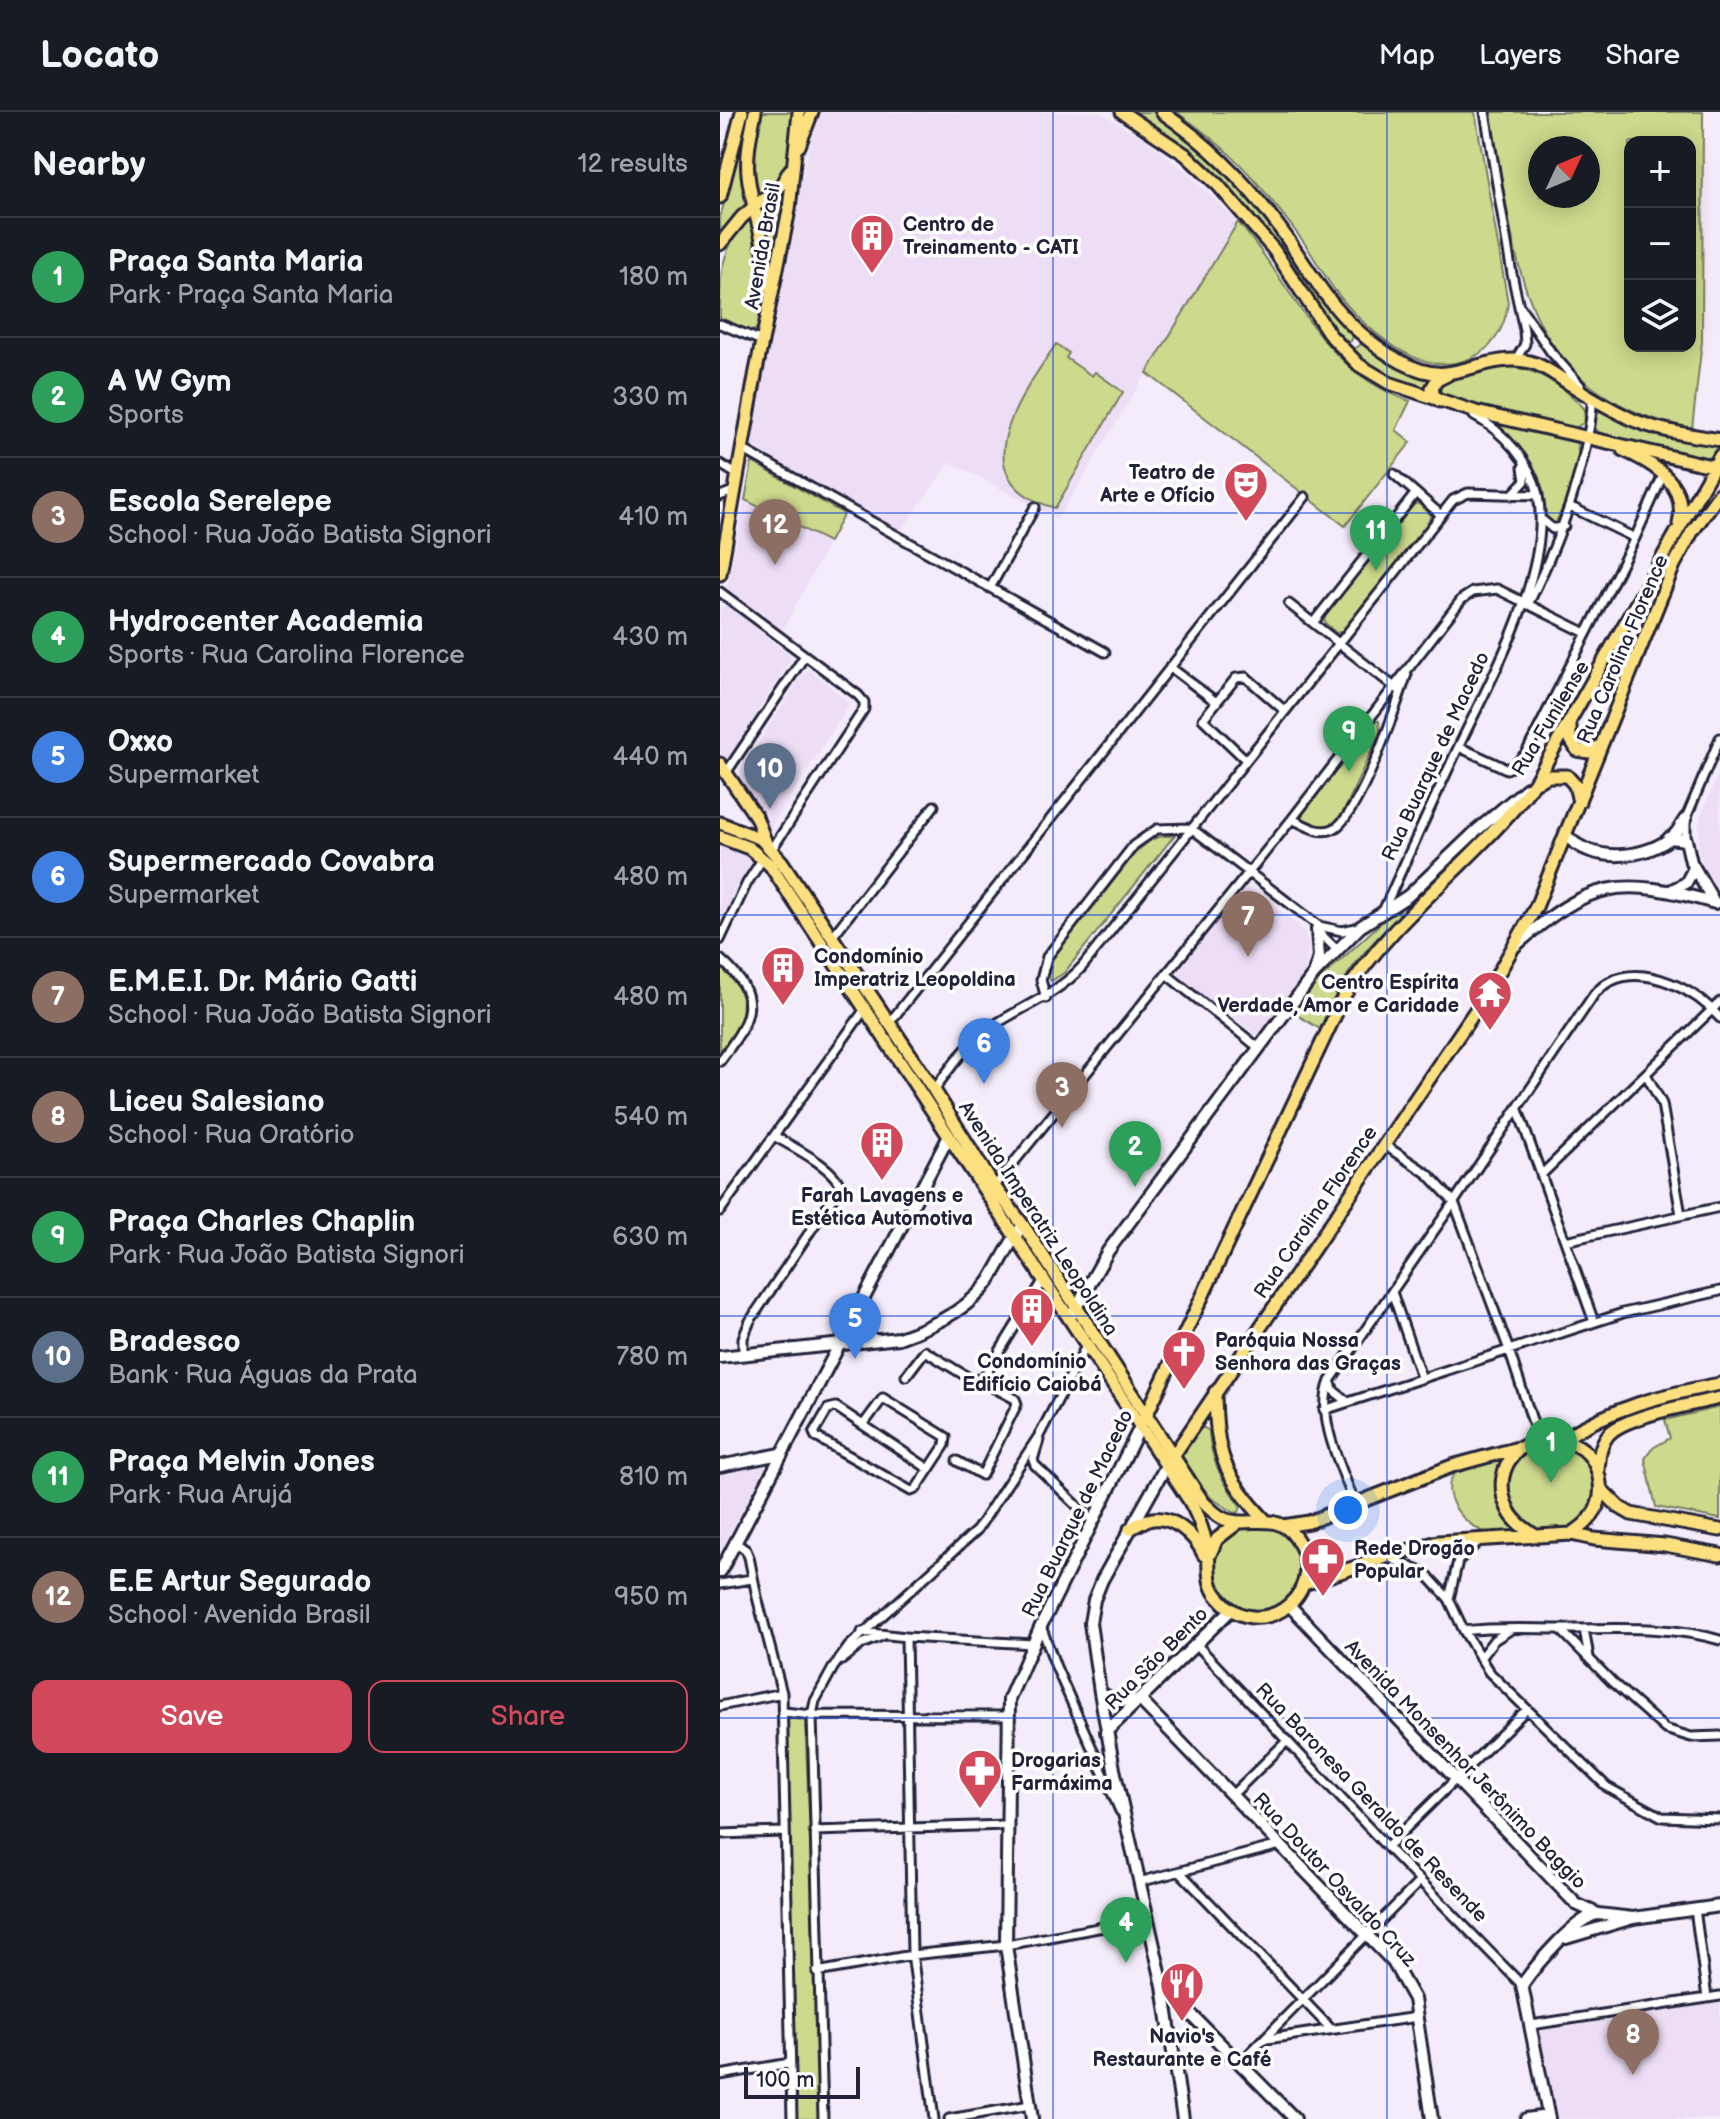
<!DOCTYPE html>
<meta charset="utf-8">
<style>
:root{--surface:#171b24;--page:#242831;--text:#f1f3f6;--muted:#9ea1a6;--line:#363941;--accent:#d1495b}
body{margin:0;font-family:"Balsamiq Sans",sans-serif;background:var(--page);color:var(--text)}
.controls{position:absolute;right:24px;top:24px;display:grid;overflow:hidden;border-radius:16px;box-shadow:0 4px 20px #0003}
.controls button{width:72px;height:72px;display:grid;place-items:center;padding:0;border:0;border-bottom:2px solid var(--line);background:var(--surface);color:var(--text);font:40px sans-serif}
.compass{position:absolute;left:808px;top:24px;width:72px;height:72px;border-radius:50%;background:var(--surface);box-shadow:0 4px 20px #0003;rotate:46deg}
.scale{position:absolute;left:24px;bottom:20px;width:116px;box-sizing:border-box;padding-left:8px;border:4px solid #22223b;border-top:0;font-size:22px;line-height:28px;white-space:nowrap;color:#22223b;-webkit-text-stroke:6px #fff;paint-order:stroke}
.you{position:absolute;left:628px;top:1398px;width:28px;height:28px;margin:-20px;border:6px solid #fff;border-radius:50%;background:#1a73e8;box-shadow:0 0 0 12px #1a73e833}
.badge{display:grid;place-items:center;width:52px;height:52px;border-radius:50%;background:var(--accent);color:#fff;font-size:26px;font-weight:700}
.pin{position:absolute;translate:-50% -66px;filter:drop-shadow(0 2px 4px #0008)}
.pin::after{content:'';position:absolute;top:42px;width:28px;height:24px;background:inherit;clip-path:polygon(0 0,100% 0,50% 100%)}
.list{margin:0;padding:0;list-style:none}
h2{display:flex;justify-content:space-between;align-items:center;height:104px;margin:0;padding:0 32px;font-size:34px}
h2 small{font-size:26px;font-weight:400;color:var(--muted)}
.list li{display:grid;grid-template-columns:52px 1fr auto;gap:24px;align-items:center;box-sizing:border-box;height:120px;padding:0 32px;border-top:2px solid var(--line)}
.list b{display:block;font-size:30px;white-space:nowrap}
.list p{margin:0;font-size:26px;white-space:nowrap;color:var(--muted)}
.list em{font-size:26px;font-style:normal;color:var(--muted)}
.actions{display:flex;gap:16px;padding:24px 32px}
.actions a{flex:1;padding:18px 0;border:2px solid var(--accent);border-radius:16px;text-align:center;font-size:28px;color:var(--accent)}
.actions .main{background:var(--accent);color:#fff}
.icon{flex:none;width:44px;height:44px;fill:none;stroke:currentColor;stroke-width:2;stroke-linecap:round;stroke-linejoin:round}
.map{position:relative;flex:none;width:1000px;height:2007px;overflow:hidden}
header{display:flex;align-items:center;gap:48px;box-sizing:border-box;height:112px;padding:0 40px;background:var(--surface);border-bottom:2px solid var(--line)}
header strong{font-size:38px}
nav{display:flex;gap:44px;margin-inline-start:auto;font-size:28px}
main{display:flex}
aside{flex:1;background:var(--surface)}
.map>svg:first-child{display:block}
.built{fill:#eddef6}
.green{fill:#cdd98c;stroke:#787e64;stroke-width:2;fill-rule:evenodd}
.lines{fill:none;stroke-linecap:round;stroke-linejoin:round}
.street-casing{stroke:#22223b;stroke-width:13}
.secondary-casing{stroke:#22223b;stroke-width:16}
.primary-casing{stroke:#22223b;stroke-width:17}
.street{stroke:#fff;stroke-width:7}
.secondary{stroke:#fff;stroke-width:10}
.primary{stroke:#fce080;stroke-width:11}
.grid{fill:none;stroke:#1d4ed8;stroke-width:2;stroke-opacity:0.55}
.labels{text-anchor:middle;stroke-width:7;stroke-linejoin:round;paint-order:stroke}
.poi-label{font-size:20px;font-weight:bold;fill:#22223b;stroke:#fff;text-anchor:start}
.street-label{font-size:20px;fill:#22223b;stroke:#fff}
</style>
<header>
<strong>Locato</strong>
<nav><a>Map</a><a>Layers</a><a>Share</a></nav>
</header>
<main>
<aside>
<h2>Nearby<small>12 results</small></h2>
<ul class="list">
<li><span class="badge" style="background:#2e9e5b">1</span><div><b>Praça Santa Maria</b><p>Park · Praça Santa Maria</p></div><em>180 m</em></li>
<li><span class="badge" style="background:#2e9e5b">2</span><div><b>A W Gym</b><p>Sports</p></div><em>330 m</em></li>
<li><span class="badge" style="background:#8d6e63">3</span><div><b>Escola Serelepe</b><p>School · Rua João Batista Signori</p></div><em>410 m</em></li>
<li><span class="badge" style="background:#2e9e5b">4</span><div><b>Hydrocenter Academia</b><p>Sports · Rua Carolina Florence</p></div><em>430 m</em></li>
<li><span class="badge" style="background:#3f7fe0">5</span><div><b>Oxxo</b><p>Supermarket</p></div><em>440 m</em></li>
<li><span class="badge" style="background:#3f7fe0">6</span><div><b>Supermercado Covabra</b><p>Supermarket</p></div><em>480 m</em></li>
<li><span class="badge" style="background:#8d6e63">7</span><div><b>E.M.E.I. Dr. Mário Gatti</b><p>School · Rua João Batista Signori</p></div><em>480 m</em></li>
<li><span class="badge" style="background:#8d6e63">8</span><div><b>Liceu Salesiano</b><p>School · Rua Oratório</p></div><em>540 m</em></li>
<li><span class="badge" style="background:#2e9e5b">9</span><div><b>Praça Charles Chaplin</b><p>Park · Rua João Batista Signori</p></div><em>630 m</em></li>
<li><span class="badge" style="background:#5c6f8a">10</span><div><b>Bradesco</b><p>Bank · Rua Águas da Prata</p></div><em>780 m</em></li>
<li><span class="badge" style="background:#2e9e5b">11</span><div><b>Praça Melvin Jones</b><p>Park · Rua Arujá</p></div><em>810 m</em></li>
<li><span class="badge" style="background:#8d6e63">12</span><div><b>E.E Artur Segurado</b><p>School · Avenida Brasil</p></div><em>950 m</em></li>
</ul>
<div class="actions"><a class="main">Save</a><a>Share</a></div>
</aside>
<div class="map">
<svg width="1000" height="2007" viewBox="0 0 1000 2007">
<rect width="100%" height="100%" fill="#f4ecfa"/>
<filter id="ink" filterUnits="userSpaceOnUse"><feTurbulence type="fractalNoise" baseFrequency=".0125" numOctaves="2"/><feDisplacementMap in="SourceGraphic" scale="16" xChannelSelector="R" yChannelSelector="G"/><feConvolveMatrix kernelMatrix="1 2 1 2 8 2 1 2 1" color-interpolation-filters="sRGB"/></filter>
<g filter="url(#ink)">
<path class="built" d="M101,0h278l45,27 41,32 53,51 -180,297 -108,-57 -49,69 -151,-86 20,-115 37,-176z
M32,350l92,52 -61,116 -56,-42z
M3,494h4l65,51 -66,104 -6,-4v-147z
M90,558l40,34 -80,124 -33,-47 2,-8 65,-101z
M1000,657v124l-14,-20 -8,-25 2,-31z
M0,730l18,7 10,8 2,6 -30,59z
M525,776h5l14,10 40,32 5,16 -4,25 -32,46 -11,14 -7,3 -72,-54 -5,-7 59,-79z
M39,1351l6,4 -45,85v-79z
M1000,1891v116h-166l-14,-88z"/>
<path class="green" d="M26,0h5l-2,94 -29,29v-18l17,-57z
M39,0h34c-1,44 -1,60 -36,89l-6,-48z
M409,0h24l79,64 39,46 50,76 33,37 -3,6 -7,3 -10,-10 -80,-116z
M456,0h299l33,191c-3,25 -15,46 -39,56 -48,20 -101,-28 -129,-62 -14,-17 -24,-37 -37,-56 -14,-19 -29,-38 -45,-57 -23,-27 -52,-52 -82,-72z
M770,0h213l-1,229 -10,88c-177,-36 -174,-169 -202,-317zM910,30h60v204h-60zM820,36h48v48h-48z
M66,73l-12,75 -13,-52 17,-12z
M27,105h4l3,10v18l11,38 -6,42 -4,5 -5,1 -30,-12c0,-49 0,-64 27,-102z
M518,110c58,66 82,149 172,179l-14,29 15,12 -66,84 -198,-153z
M643,231l65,32 3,3 -4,15 -35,-15 -37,-24 -2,-4z
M336,232l13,9 -3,5 26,18 3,-4 28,20 -68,116c-97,-28 -34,-112 1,-164z
M781,254c36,2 59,17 83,42l1,14 -12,7 -127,-30 -10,-7 5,-9z
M882,297l113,37 1,5 -7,10 -108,-26 -6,-7 2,-13z
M769,306l87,23c9,18 -12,65 -21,83h-4c-10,-11 -7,-27 -12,-41 -9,-27 -29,-49 -50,-65z
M32,350l92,52 -15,28 -84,-42z
M698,391l13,12 -4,10 -82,106 -9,2 -11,-10 -1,-6 89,-112z
M659,609l1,10 -39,87c-15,13 -24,9 -40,-1l68,-90 5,-5z
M443,724h11l-110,137 -13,8 -3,-5 5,-18 84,-107 15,-12z
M677,800l4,2c-40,39 -60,62 -81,115l-26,-16 24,-32 67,-62z
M0,853c34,33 26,55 0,89z
M1000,1295v112l-64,-12 -11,-48 6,-10 19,-11 -5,-18z
M483,1315l6,4c1,29 15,53 32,76l-2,5 -4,1 -24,-15 -31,-41 16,-24z
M786 1375a45 45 0 1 1 90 0a45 45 0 1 1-90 0Z
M784,1345c-13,32 -6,48 15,74 -10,0 -27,3 -37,0 -20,-8 -46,-40 -25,-60 9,-9 34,-11 47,-14z
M495 1456a42 42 0 1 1 84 0a42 42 0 1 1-84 0Z
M67,1606l18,2 17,399h-26z"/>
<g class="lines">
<g class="street-casing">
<path id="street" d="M765,0l27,162 12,56 1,14 -9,15
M801,196l30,44 29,33
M0,212l42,17
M22,337l363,203
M0,352l18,11
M674,362l47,41
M792,383l13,-14 -2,-14
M0,384l16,-6
M851,395l64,31
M821,407l12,10 11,-3
M270,476l45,-81
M0,480l138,103 6,7v7l-92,140
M569,492l108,85
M808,493c25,-52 41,-91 55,-147 4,-19 10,-41 9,-61
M593,511l102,-129
M450,555l45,34
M739,635l48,22 8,-4 11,-12 109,-215 29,-65
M526,648l-43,-41 33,-41 10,-1 39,34
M6,661l78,-116
M572,707c13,6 27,16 41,10 26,-11 64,-125 74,-155
M966,728v-22l34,-80
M664,797c24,-54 49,-107 74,-161 32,-68 95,-177 80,-253 -6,-32 -36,-65 -64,-79
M597,818l20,20
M112,825l102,-131
M0,828l27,-57 16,-25
M0,847c45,39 31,61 0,102
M446,862l93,74
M326,886l-5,-18 6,-23 87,-112 23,-16 34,-1 128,98 23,5 18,-4
M170,910l415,-525
M926,962l16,30 19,111
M214,978c15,-21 33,-46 54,-61 32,-22 67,-33 94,-62l371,-467 15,-7 70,2
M798,998l76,212
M663,1032l45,30 26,28 55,148 29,88
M821,1063l179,-173
M274,1075l298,-368 170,-220 11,-7 24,-3 89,44
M0,1099l145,-202
M845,1129l155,-34
M672,1180l29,85
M23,1242v-16l7,-17 90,-134c-4,-19 -49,-41 -66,-51
M186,1264l19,-25 49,30 10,-4 59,-96
M610,1269l4,10 14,11
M604,1298l299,-97 97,-22
M143,1313l20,-27 63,39 -1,8 -29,44 -5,2 -95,-54 -2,-4 14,-24 8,-2 93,62
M319,1328l-6,20 2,5 58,56
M237,1349l25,14 35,-71 -2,-5 -36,-19
M635,1392c-13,-36 -40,-86 -25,-123l124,-179 141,-209c5,-4 10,-10 16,-12 36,-17 86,10 109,37
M15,1430l11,8 3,7 8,40 25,96 10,426
M668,1445l38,17 23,25 15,32 25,41 118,115 55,30 58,2
M0,1472l32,-5
M729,1487l9,-38 22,-21
M321,1514l15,41 64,144
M840,1517l52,53 53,47 26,8 29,-1
M864,1517l5,28
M744,1519c33,-4 67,-2 100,-2 54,0 104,-4 156,11
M142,1520l44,5 127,7
M186,1525l6,316 22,166
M476,1532l191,203 135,138
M760,1546l14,-18 16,-10
M122,1548l20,-16 20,-8
M0,1594l62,-13
M64,1600l28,3 195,1
M512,1683l55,-54
M94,1719l193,-6
M0,1722l63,-2
M667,1735l140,-138
M460,1760l151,157
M419,1770l141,-37
M975,1797l12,89
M97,1860l95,-17 94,-10 141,-26
M811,1913l189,-29
M547,1927l150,-22
M520,1951l180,-182
M0,1963l70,-12
M103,2007l-11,-404 3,-14 18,-33 16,-22 128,-116 63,-96 46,-88
M229,2007l81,-14"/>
</g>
<g class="secondary-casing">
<path id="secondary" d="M846,723c25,29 82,25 109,-1 4,-4 7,-11 11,-16
M949,726l17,2 5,22 23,40
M950,779l16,-8 8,-15
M795,834c75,-66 105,-70 200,-43
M595,858l4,-13 -2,-28
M353,1201l35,-62 206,-277 46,-47 48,-31 68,-65 51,-43
M136,1202l3,18 16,8
M0,1245l179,-19c32,-11 71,-29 91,-58 11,-18 20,-38 33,-55
M0,1354l60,-12
M446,1354l-64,114 -8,20 -4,23 10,69 14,77 49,217 20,133
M0,1460l228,-434
M569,1493l287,299 22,10 35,4
M380,1580l14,9 24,-1
M420,1588l253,262 21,37 18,120
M386,1620l125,-122
M846,1826l67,-20 87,-12
M444,1875l131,132
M312,2007l-26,-174 3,-246 32,-73 99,-199
M806,2007l22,-3
M829,2007l-27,-134c14,-20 52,-66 75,-71"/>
</g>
<g class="primary-casing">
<path id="primary" d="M35,0c-4,20 -9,41 -7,62 4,38 20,73 21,112
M402,0l64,43 32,30 56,65 56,85 29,30 30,18 87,29 244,56
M442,0c45,31 85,71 117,115 25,34 45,73 77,102 22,20 59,48 91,44 28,-4 53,-18 83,-11 16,4 29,16 43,24 18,12 38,23 58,33 27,12 60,16 89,21
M79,34l13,-34
M0,85l22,-85
M0,132l22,-27 40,-33 8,-14
M720,289l-6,-5 -2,-8 5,-8 10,-5
M903,338c32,14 65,34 56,74
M0,462l36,-203 33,-161 10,-98
M850,613v13l7,12 12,2 11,-6
M0,652l36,53 10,26
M816,670l13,-6h18l8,9 4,17
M0,711l41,16 21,23 152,228 57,92 32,43 180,277c6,6 12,12 19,16 22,11 51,-7 70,15 45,53 -29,117 -73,65 -13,-14 -9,-30 -11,-46 -4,-20 -9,-35 -19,-52l-419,-635 -21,-17 -29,-11
M495,1280c1,61 8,84 50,128
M424,1308l201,-426c51,-81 134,-135 190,-212l185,-326
M843,1327c51,-32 98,-44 157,-55
M451,1347l315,-464 50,-88 138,-342 18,-33 28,-39
M878,1358c1,-12 2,-25 10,-35 16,-19 86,-31 112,-37
M881,1377l18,18 12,7 89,16
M563,1414l26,-4 143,-56 66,-18
M410,1417c6,-3 12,-8 18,-9 23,-7 47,15 56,35
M851,1422l23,5 71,6 55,10
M489,1444l8,-17 22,-17
M584,1472l82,-27 52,-15 133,-8c19,-11 32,-28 29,-51 -2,-17 -10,-32 -26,-39 -44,-21 -88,21 -66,65 5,12 16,19 26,26"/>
</g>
<use href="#street" class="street"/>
<use href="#secondary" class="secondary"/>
<use href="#primary" class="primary"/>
</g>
</g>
<path class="grid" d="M333,0v2007M667,0v2007M0,401h1000M0,803h1000M0,1204h1000M0,1606h1000"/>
<defs>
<g id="building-pin" transform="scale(2.3)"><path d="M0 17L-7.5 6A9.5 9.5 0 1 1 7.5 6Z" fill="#d1495b" stroke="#fff"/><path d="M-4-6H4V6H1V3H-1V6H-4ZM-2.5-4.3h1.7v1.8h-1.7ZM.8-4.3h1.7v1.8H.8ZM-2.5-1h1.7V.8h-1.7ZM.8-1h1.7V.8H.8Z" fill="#fff"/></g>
<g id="theatre-pin" transform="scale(2.3)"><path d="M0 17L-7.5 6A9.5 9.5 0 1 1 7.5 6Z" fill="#d1495b" stroke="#fff"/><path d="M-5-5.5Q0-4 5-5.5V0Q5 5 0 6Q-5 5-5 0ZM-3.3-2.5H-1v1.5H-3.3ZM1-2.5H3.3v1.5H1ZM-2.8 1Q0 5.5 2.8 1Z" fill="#fff"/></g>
<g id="temple-pin" transform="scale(2.3)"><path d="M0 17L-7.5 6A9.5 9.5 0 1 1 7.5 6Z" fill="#d1495b" stroke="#fff"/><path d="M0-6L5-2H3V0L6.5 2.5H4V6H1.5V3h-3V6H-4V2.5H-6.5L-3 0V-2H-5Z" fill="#fff"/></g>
<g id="church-pin" transform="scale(2.3)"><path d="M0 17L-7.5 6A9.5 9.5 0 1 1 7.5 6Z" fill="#d1495b" stroke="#fff"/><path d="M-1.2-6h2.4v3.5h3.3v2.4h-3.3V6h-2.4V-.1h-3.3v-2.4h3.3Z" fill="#fff"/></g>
<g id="pharmacy-pin" transform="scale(2.3)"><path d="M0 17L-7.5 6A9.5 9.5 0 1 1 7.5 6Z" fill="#d1495b" stroke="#fff"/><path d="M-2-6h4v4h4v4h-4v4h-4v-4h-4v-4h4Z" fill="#fff"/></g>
<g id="restaurant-pin" transform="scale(2.3)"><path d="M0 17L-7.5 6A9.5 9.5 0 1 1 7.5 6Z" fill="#d1495b" stroke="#fff"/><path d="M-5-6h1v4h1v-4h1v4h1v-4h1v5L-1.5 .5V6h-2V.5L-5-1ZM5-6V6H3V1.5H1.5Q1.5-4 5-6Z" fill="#fff"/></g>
</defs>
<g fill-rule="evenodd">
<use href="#building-pin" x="152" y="124"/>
<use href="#theatre-pin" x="526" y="372"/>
<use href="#building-pin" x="63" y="856"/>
<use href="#temple-pin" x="770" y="881"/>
<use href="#building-pin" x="162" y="1031"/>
<use href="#building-pin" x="312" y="1197"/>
<use href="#church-pin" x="464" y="1240"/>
<use href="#pharmacy-pin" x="603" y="1447"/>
<use href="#pharmacy-pin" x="260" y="1659"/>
<use href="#restaurant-pin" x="462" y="1872"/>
</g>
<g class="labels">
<g class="poi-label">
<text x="183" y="119">Centro de<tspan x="183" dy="23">Treinamento - CATI</tspan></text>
<text x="495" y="367" text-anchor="end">Teatro de<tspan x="495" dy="23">Arte e Ofício</tspan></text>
<text x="94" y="851">Condomínio<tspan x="94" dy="23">Imperatriz Leopoldina</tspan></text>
<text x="739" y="877" text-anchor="end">Centro Espírita<tspan x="739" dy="23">Verdade, Amor e Caridade</tspan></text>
<text x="162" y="1090" text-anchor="middle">Farah Lavagens e<tspan x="162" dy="23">Estética Automotiva</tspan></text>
<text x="495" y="1235">Paróquia Nossa<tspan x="495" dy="23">Senhora das Graças</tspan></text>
<text x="312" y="1256" text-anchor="middle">Condomínio<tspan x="312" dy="23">Edifício Caiobá</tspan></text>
<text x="634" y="1443">Rede Drogão<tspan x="634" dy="23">Popular</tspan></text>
<text x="291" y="1655">Drogarias<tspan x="291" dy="23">Farmáxima</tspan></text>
<text x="462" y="1931" text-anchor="middle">Navio's<tspan x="462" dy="23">Restaurante e Café</tspan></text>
</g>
<g class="street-label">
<text transform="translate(42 134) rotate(-80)" y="7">Avenida Brasil</text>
<text transform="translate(902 537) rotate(-67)" y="7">Rua Carolina Florence</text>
<text transform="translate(830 606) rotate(-59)" y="7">Rua Funilense</text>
<text transform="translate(715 644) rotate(-65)" y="7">Rua Buarque de Macedo</text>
<text transform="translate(595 1100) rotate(-56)" y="7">Rua Carolina Florence</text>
<text transform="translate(319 1106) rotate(57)" y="7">Avenida Imperatriz Leopoldina</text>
<text transform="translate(357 1401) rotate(-64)" y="7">Rua Buarque de Macedo</text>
<text transform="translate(436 1546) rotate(-45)" y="7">Rua São Bento</text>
<text transform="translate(746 1652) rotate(46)" y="7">Avenida Monsenhor Jerônimo Baggio</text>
<text transform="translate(652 1690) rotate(46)" y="7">Rua Baronesa Geraldo de Resende</text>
<text transform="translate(615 1767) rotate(47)" y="7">Rua Doutor Osvaldo Cruz</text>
</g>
</g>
</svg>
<div class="controls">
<button>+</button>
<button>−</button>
<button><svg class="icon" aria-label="layers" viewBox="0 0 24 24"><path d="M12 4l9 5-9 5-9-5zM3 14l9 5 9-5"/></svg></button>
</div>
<svg class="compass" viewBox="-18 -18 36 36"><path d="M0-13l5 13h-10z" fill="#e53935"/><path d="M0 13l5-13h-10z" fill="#9ea1a6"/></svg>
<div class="scale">100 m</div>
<div class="you"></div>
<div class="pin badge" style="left:831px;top:1371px;background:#2e9e5b">1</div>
<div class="pin badge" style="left:415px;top:1075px;background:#2e9e5b">2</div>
<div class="pin badge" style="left:342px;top:1016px;background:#8d6e63">3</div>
<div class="pin badge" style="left:406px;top:1851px;background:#2e9e5b">4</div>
<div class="pin badge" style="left:135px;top:1247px;background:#3f7fe0">5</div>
<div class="pin badge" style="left:264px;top:972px;background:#3f7fe0">6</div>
<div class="pin badge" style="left:528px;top:845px;background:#8d6e63">7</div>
<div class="pin badge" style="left:913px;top:1963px;background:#8d6e63">8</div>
<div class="pin badge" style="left:629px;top:660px;background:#2e9e5b">9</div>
<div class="pin badge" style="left:50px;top:697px;background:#5c6f8a">10</div>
<div class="pin badge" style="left:656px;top:459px;background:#2e9e5b">11</div>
<div class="pin badge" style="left:55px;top:453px;background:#8d6e63">12</div>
</div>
</main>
